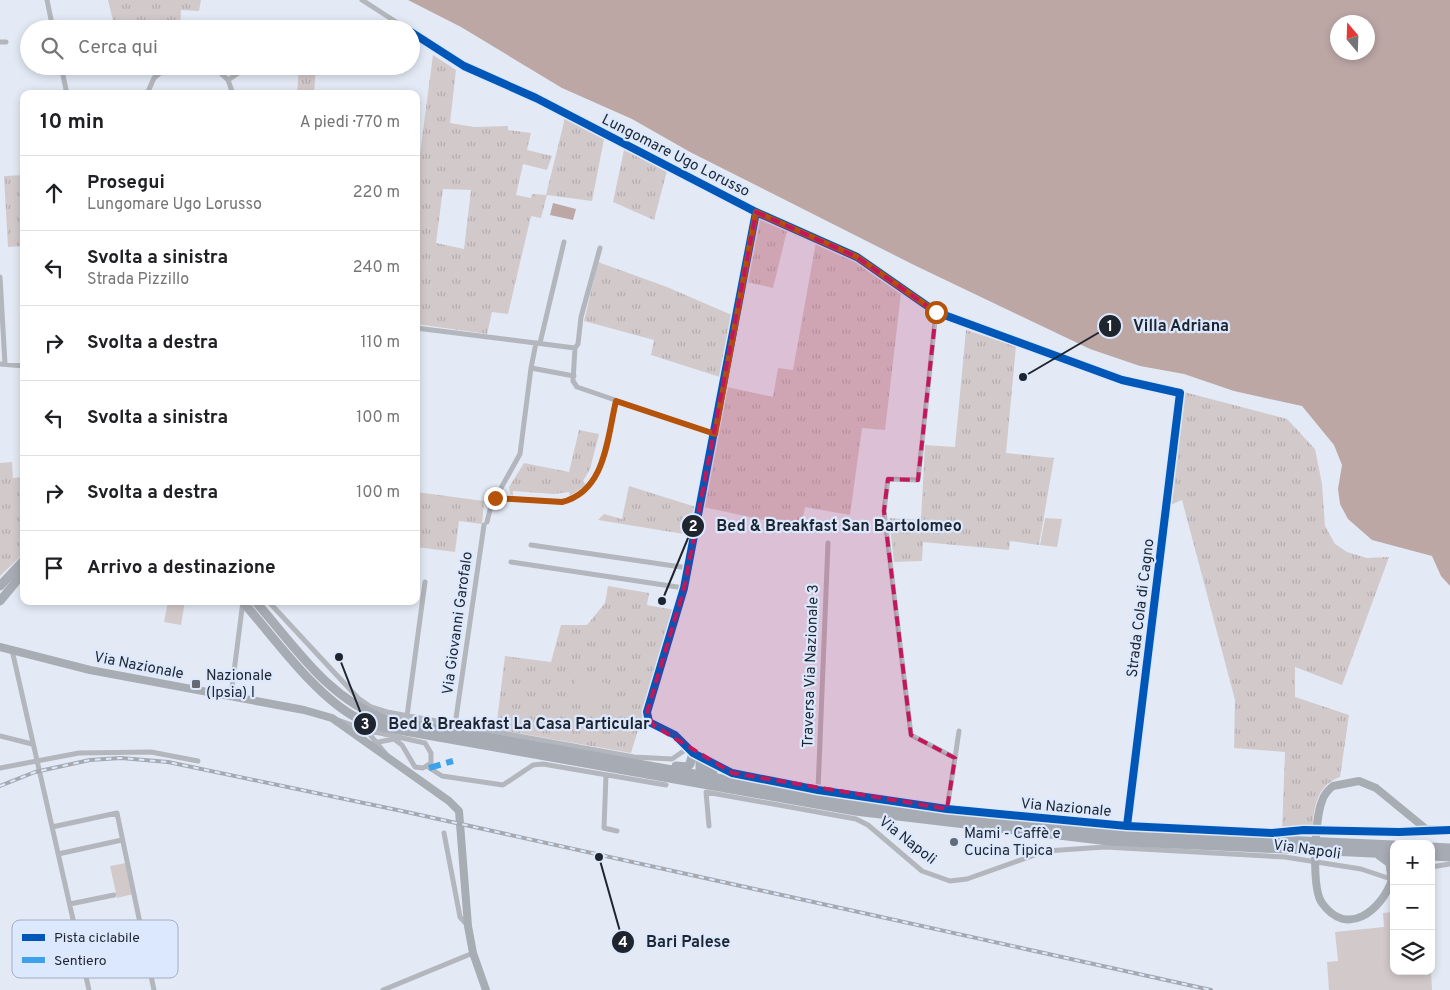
<!DOCTYPE html>
<html lang="it">
<meta charset="utf-8">
<style>
:root{--surface:#fff;--page:#f2f2f2;--text:#202124;--muted:#757577;--line:#e0e0e0}
body{margin:0;font-family:Overpass,sans-serif;background:var(--page);color:var(--text)}
.controls{position:absolute;right:15px;bottom:15px;display:grid;overflow:hidden;border-radius:10px;box-shadow:0 2px 8px #0003}
.controls button{width:45px;height:45px;display:grid;place-items:center;padding:0;border:0;border-bottom:1px solid var(--line);background:var(--surface);color:var(--text);font:25px sans-serif}
.compass{position:absolute;left:1330px;top:15px;width:45px;height:45px;border-radius:50%;background:var(--surface);box-shadow:0 2px 8px #0003;rotate:341deg}
.stop{position:absolute;width:15px;height:15px;margin:-11px;border:4px solid #b45309;border-radius:50%;background:#fff}
.stop.end{background:#b45309;border-color:#fff;box-shadow:0 1px 5px #0008}
.list{margin:0;padding:0;list-style:none}
h2{display:flex;justify-content:space-between;align-items:center;height:65px;margin:0;padding:0 20px;font-size:21px}
h2 small{font-size:16px;font-weight:400;color:var(--muted)}
.list li{display:grid;grid-template-columns:32px 1fr auto;gap:15px;align-items:center;box-sizing:border-box;height:75px;padding:0 20px;border-top:1px solid var(--line)}
.list b{display:block;font-size:19px;white-space:nowrap}
.list p{margin:0;font-size:16px;white-space:nowrap;color:var(--muted)}
.list em{font-size:16px;font-style:normal;color:var(--muted)}
.icon{flex:none;width:28px;height:28px;fill:none;stroke:currentColor;stroke-width:2;stroke-linecap:round;stroke-linejoin:round}
.map{position:relative;flex:none;width:1450px;height:990px;overflow:hidden}
.search{position:absolute;background:var(--surface);box-shadow:0 2px 8px #0003;left:20px;top:20px;width:400px;height:55px;display:flex;align-items:center;gap:12px;box-sizing:border-box;padding:0 18px;border-radius:28px;color:var(--muted);font-size:19px}
.panel{position:absolute;background:var(--surface);box-shadow:0 2px 8px #0003;left:20px;top:90px;width:400px;height:515px;border-radius:10px}
.map>svg:first-child{display:block}
.grass{fill:url(#grass-tufts);fill-rule:evenodd}
.pitch{fill:#d2c9cb}
.water{fill:#bca7a5;fill-rule:evenodd}
.lines{fill:none;stroke-linecap:round;stroke-linejoin:round}
.street{stroke:#b3b6bc;stroke-width:5}
.secondary{stroke:#a8acb3;stroke-width:8}
.highway{stroke:#a7abb3;stroke-width:9}
.rail-casing{stroke:#a6a9b0;stroke-width:4}
.rail{stroke:#dbe8fd;stroke-width:2;stroke-dasharray:5.5;stroke-linecap:butt}
.quiet{stroke:#3da2eb;stroke-width:6;stroke-dasharray:12 6;stroke-linecap:butt}
.cycleway-casing{stroke:#dbe8fd;stroke-width:11}
.cycleway{stroke:#0057b8;stroke-width:8}
.route{stroke:#b45309;stroke-width:6}
.marked{fill:#c2185b;fill-opacity:0.2;stroke:#c2185b;stroke-width:4;stroke-dasharray:10 6;stroke-linejoin:round}
.poi-dot{fill:#646a74;stroke:#dbe8fd;stroke-width:2}
.labels{text-anchor:middle;stroke-width:4.5;stroke-linejoin:round;paint-order:stroke}
.street-label{font-size:15px;fill:#1f252f;stroke:#dbe8fd}
.poi-label{font-size:15px;fill:#1f252f;stroke:#dbe8fd;text-anchor:start}
.key{fill:#dbe8fd;stroke:#a3aebf;stroke-width:1}
.key-label{font-size:14px;fill:#1f252f}
.leader{fill:none;stroke:#1f252f;stroke-width:2}
.callout-dot{fill:#1f252f;stroke:#dbe8fd;stroke-width:2}
.mark-label{font-size:15px;text-anchor:middle;font-weight:bold;fill:#fff}
.callout-label{font-size:16px;text-anchor:middle;font-weight:bold;fill:#1f252f;stroke:#dbe8fd;stroke-width:4.5;stroke-linejoin:round;paint-order:stroke}
</style>
<div class="map">
<svg width="1450" height="990" viewBox="0 0 1450 990">
<defs>
<pattern id="grass-tufts" width="24" height="20" patternUnits="userSpaceOnUse" patternTransform="scale(1.25)"><rect width="24" height="20" fill="#d2c9cb"/><path d="M3 7l-1-3M5 7V3M7 7l1-3M15 17l-1-3M17 17v-4M19 17l1-3" fill="none" stroke="#b4acaf"/></pattern>
</defs>
<rect width="100%" height="100%" fill="#e3eaf5"/>
<path class="grass" d="M108,0h93l-2,11 -18,-1 -1,19h-65z
M433,55l23,15 -6,53 24,4 34,-1v4l23,3 -4,17 25,6 -5,14 -24,-6 -7,31 15,3 1,-4 14,1 19,-77 39,21 -12,62 -45,-6 -6,23 -10,-2 -23,98 -16,-2 -5,22 -71,-10v-140zM443,189l28,1 -7,59 -28,-6z
M299,66h17l-2,28h-17z
M624,150l43,21 -13,49 -41,-18z
M24,175v71l-16,1 -4,-71z
M758,219l29,12 -14,57 -26,-6z
M816,242l47,21 38,30 -16,137 -23,-2 -12,87 -45,-8 -4,21 -98,-21 24,-120 46,10 5,-29 15,2z
M598,262l69,25 67,29 -11,62 -72,-23 3,-15 -70,-19z
M966,330l50,16 -10,107 48,5 -15,87 -29,-4 -1,9 -86,-8 -1,19 -28,1 -5,-44 32,2 4,-75 30,2z
M1184,392l103,27 28,30 7,35 3,42 10,18 12,8 20,6 22,-1 -47,128 -47,-18v30l54,18 -9,62c-25,9 -26,32 -28,56l-30,-1 3,-80 -51,-4 1,-48 -53,-200 -12,5z
M579,430l20,4 -9,35 -7,12 3,4 -16,11 -1,-4 -15,2 -41,-3v5l-3,-2 -1,-7 15,-24 45,9z
M12,462l1,16 11,-1v76l-24,23v-113z
M629,486l67,21 -6,28 -92,-15 6,-6 18,5z
M416,492l68,9 -2,23 -23,-3 -4,31 -39,-5z
M608,586l41,7 -2,12 28,5 -44,143 -135,-24 9,-73 46,6 10,-37h26l18,-22z"/>
<path class="pitch" d="M1045,518l17,1 -5,28 -17,-2z
M168,601h17l-4,24 -17,-3z
M577,675l34,10 -5,17 -34,-10z
M126,863l7,31 -16,4 -7,-32z
M1394,912v59h37l1,19h-103l-2,-28 11,-1 -3,-29 49,-5 -1,-14z"/>
<path class="water" d="M408,0h1042v586l-9,-10 -9,-20 -60,-16 -24,-21 -8,-15 -2,-15 4,-24 -8,-20 -32,-39 -68,-15 -50,-17 -44,-8 -50,-17 -176,-84 -224,-113 -58,-33 -70,-31 -101,-61zM1338,22h30v30h-30z
M553,203l23,6 -3,11 -23,-5z"/>
<g class="lines">
<path class="street" d="M47,0l6,29
M362,0l45,29
M411,32l53,34 72,32 220,114 101,45 79,55 186,68 58,13 -53,433
M0,42h6
M61,66l6,28
M213,66l15,14 5,14
M228,80l9,-6 -1,-8
M147,94l7,-16 14,-12
M756,212l-72,376 -37,124 2,10 26,13 18,18 39,20 86,17 129,19 180,17 145,7 32,-3 95,2 27,-3
M600,248l-19,69 -3,27 -3,4 -2,33 4,6 138,47
M0,277l5,87
M936,312l-18,168 -30,-1 -4,32 27,224 44,23 -8,51
M416,328l159,20
M536,343l-5,25 43,8
M540,343l24,-101
M0,364l24,2
M495,498l67,4c44,-11 45,-64 54,-101
M487,522l4,-16 29,-52 11,-86
M531,545l157,23
M511,562l173,26
M268,601l90,97 13,9 16,5 247,45 38,2 16,-11
M12,650l77,340
M231,695l12,-94
M407,716l18,-134
M338,720l28,10 59,13 6,10v10l-8,5 -8,-1 -13,-22 -8,-6 -26,5
M455,725l29,-200
M366,730l20,24
M0,736l32,8
M955,758l4,-27
M428,767l14,9 61,9 30,-20 10,-1 123,21
M0,768l79,-15 72,-1 47,9
M606,775l-2,53 13,3
M818,790l10,-247
M709,826l-3,-34 150,27 12,6 54,46 28,10 17,-2 79,-28 59,-4 180,10 76,12 33,11
M52,827l65,-14 37,177
M444,833l16,84 8,9
M58,854l64,-14
M1431,867l19,-3
M70,904l44,-9
M81,956l63,-13
M383,990l90,-37"/>
<path class="secondary" d="M0,647l90,23 214,40 28,8 117,83 10,10 9,115 5,27 13,37
M1392,880c-11,31 -45,58 -70,23 -11,-15 -7,-85 0,-102 2,-7 6,-11 11,-15l26,-5 17,7 50,41 24,1"/>
<path class="highway" d="M0,586l24,-26
M0,601l24,-29
M242,601c32,36 73,95 115,117 8,4 17,6 25,9l473,84 254,30 285,13
M255,601c40,45 72,97 130,118l479,85 82,11 161,17 287,13
M700,757v11l13,5
M676,766l11,1 3,-3 3,-11
M1431,847l19,1
M1379,855l11,8 2,17
M1431,856l19,1"/>
<g class="rail-casing">
<path id="rail" d="M0,786l35,-14 55,-12 31,-2 47,4 234,49 809,179"/>
</g>
<use href="#rail" class="rail"/>
<path class="quiet" d="M429,768l24,-7"/>
<g class="cycleway-casing">
<path id="cycleway" d="M411,32l53,34 72,32 220,114 101,45 79,55 186,68 58,13 -53,433
M756,212l-72,376 -37,124 2,10 26,13 18,18 39,20 86,17 129,19 180,17 145,7 32,-3 95,2 51,-2"/>
</g>
<use href="#cycleway" class="cycleway"/>
</g>
<g class="lines">
<path class="route" d="M495,498l67,4c44,-11 45,-64 54,-101l99,33 41,-222 101,45 79,55"/>
</g>
<path class="marked" d="M756,212l101,45 79,55 -18,168 -30,-1 -4,32 27,224 44,23 -8,51 -215,-36 -79,-48 -6,-13 37,-124z"/>
<g class="poi-dot">
<rect x="191" y="679" width="10" height="10" rx="2.5"/>
<circle cx="954" cy="842" r="5"/>
</g>
<g class="labels">
<g class="street-label">
<text transform="translate(676 155) rotate(27)" y="5">Lungomare Ugo Lorusso</text>
<text transform="translate(1140 608) rotate(-83)" y="5">Strada Cola di Cagno</text>
<text transform="translate(457 623) rotate(-82)" y="5">Via Giovanni Garofalo</text>
<text transform="translate(139 665) rotate(11)" y="5">Via Nazionale</text>
<text transform="translate(810 666) rotate(-88)" y="5">Traversa Via Nazionale 3</text>
<text transform="translate(1066 807) rotate(5)" y="5">Via Nazionale</text>
<text transform="translate(908 840) rotate(38)" y="5">Via Napoli</text>
<text transform="translate(1307 849) rotate(8)" y="5">Via Napoli</text>
</g>
<g class="poi-label">
<text x="206" y="680">Nazionale<tspan x="206" dy="17">(Ipsia) I</tspan></text>
<text x="964" y="838">Mami - Caffè e<tspan x="964" dy="17">Cucina Tipica</tspan></text>
</g>
</g>
<rect x="12" y="920" width="166" height="58" rx="8" class="key"/>
<rect x="22" y="934" width="23" height="7" fill="#0057b8"/>
<rect x="22" y="957" width="23" height="6" fill="#3da2eb"/>
<g class="key-label">
<text x="54" y="942">Pista ciclabile</text>
<text x="54" y="965">Sentiero</text>
</g>
<path class="leader" d="M1023 377L1110 326M662 601L693 526M339 657L365 724M599 857L623 942"/>
<g class="callout-dot">
<circle cx="1023" cy="377" r="5"/>
<circle cx="662" cy="601" r="5"/>
<circle cx="339" cy="657" r="5"/>
<circle cx="599" cy="857" r="5"/>
<circle cx="1110" cy="326" r="12"/>
<circle cx="693" cy="526" r="12"/>
<circle cx="365" cy="724" r="12"/>
<circle cx="623" cy="942" r="12"/>
</g>
<g class="mark-label">
<text x="1110" y="331">1</text>
<text x="693" y="531">2</text>
<text x="365" y="729">3</text>
<text x="623" y="947">4</text>
</g>
<g class="callout-label">
<text x="1181" y="331">Villa Adriana</text>
<text x="839" y="531">Bed &amp; Breakfast San Bartolomeo</text>
<text x="519" y="729">Bed &amp; Breakfast La Casa Particular</text>
<text x="688" y="947">Bari Palese</text>
</g>
</svg>
<div class="controls">
<button>+</button>
<button>−</button>
<button><svg class="icon" aria-label="layers" viewBox="0 0 24 24"><path d="M12 4l9 5-9 5-9-5zM3 14l9 5 9-5"/></svg></button>
</div>
<svg class="compass" viewBox="-18 -18 36 36"><path d="M0-13l5 13h-10z" fill="#e53935"/><path d="M0 13l5-13h-10z" fill="#757577"/></svg>
<div class="stop" style="left:936px;top:312px"></div>
<div class="stop end" style="left:495px;top:498px"></div>
<div class="search"><svg class="icon" aria-label="search" viewBox="0 0 24 24"><circle cx="10" cy="10" r="6"/><path d="M15 15l6 6"/></svg>Cerca qui</div>
<section class="panel">
<h2>10 min<small>A piedi · 770 m</small></h2>
<ul class="list">
<li><svg class="icon" aria-label="ahead" viewBox="0 0 24 24"><path d="M12 20V5M6 11l6-6 6 6"/></svg><div><b>Prosegui</b><p>Lungomare Ugo Lorusso</p></div><em>220 m</em></li>
<li><svg class="icon" aria-label="left" viewBox="0 0 24 24"><path d="M17 20v-9H6M10 6l-5 5 5 5"/></svg><div><b>Svolta a sinistra</b><p>Strada Pizzillo</p></div><em>240 m</em></li>
<li><svg class="icon" aria-label="right" viewBox="0 0 24 24"><path d="M7 20v-9h11M14 6l5 5-5 5"/></svg><div><b>Svolta a destra</b></div><em>110 m</em></li>
<li><svg class="icon" aria-label="left" viewBox="0 0 24 24"><path d="M17 20v-9H6M10 6l-5 5 5 5"/></svg><div><b>Svolta a sinistra</b></div><em>100 m</em></li>
<li><svg class="icon" aria-label="right" viewBox="0 0 24 24"><path d="M7 20v-9h11M14 6l5 5-5 5"/></svg><div><b>Svolta a destra</b></div><em>100 m</em></li>
<li><svg class="icon" aria-label="arrive" viewBox="0 0 24 24"><path d="M6 21V4h12l-3 4 3 4H6"/></svg><div><b>Arrivo a destinazione</b></div></li>
</ul>
</section>
</div>
